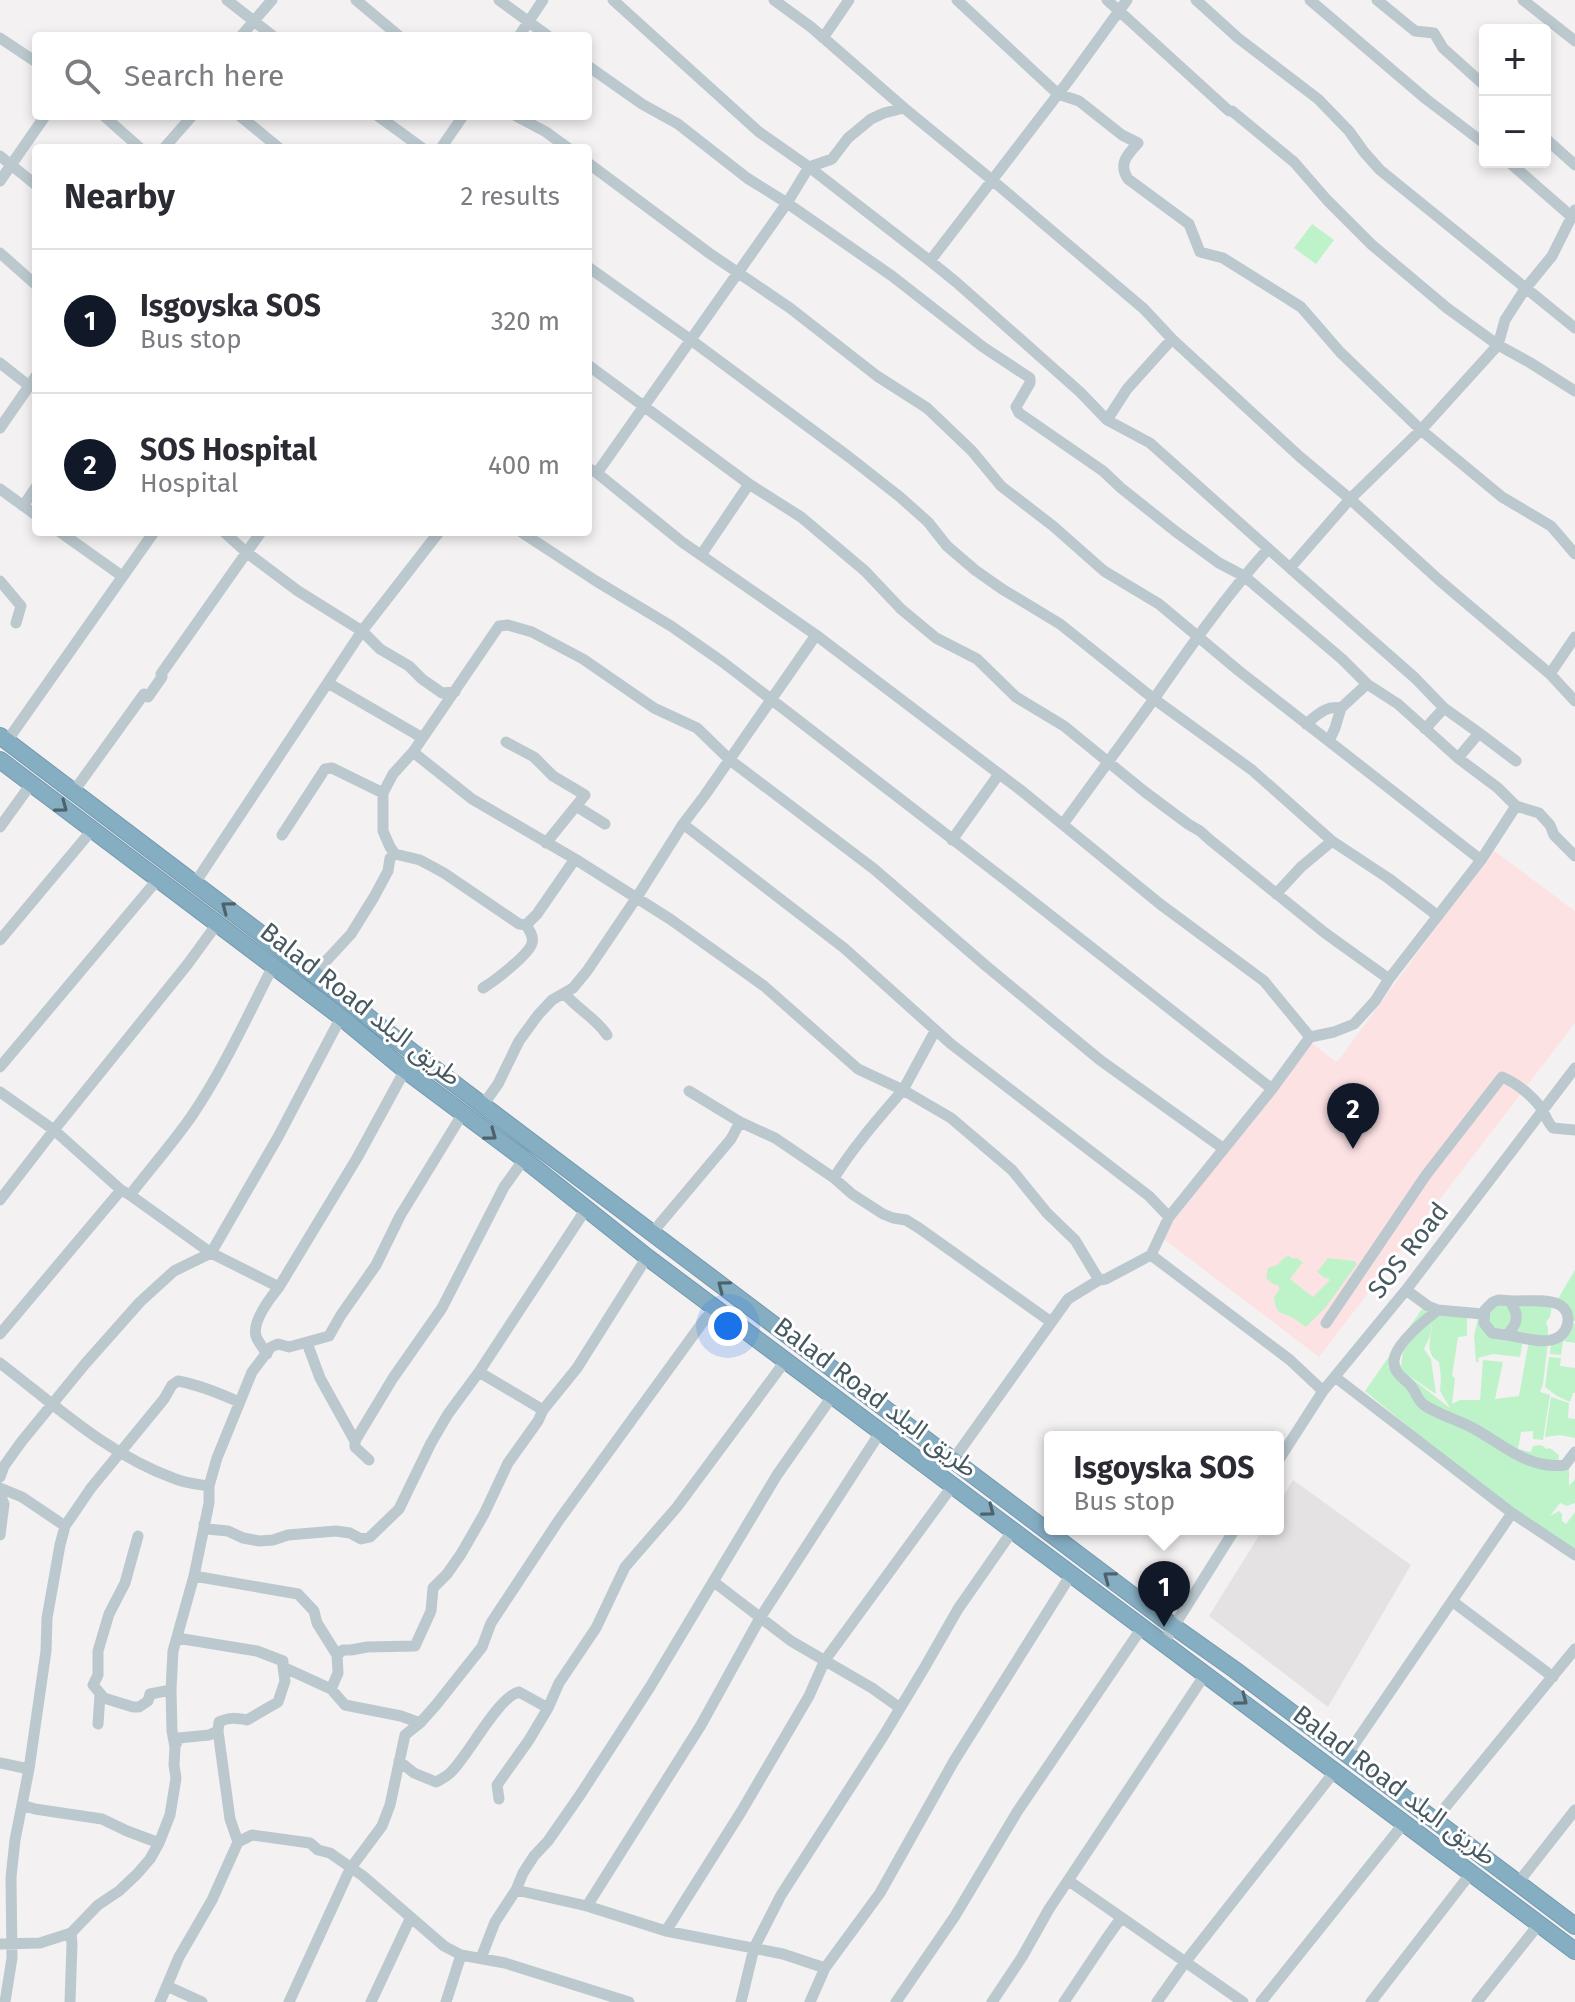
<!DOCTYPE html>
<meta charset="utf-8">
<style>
:root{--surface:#fff;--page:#f2f2f3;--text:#2b2b33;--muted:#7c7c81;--line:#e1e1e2;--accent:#111827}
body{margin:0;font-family:"Fira Sans","Noto Sans Arabic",sans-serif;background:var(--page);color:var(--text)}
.controls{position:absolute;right:24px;top:24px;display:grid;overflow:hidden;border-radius:8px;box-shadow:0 4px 12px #0003}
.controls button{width:72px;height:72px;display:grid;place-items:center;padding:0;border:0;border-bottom:2px solid var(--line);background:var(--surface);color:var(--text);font:40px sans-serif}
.you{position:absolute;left:728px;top:1326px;width:28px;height:28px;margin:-20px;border:6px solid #fff;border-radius:50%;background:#1a73e8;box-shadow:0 0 0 12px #1a73e833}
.badge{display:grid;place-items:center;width:52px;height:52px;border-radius:50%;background:var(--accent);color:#fff;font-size:26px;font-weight:700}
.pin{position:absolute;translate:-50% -66px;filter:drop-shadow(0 2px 4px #0008)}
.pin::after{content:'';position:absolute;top:42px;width:28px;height:24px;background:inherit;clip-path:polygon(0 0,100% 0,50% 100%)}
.popup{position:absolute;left:1044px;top:1431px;width:240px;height:104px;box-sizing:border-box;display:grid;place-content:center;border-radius:8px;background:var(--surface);filter:drop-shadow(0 2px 6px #0005);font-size:26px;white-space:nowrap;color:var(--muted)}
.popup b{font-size:30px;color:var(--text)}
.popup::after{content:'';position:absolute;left:50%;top:100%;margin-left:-16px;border:16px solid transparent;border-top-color:var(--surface)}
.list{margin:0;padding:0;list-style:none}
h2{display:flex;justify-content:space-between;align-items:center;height:104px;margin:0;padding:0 32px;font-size:34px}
h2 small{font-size:26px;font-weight:400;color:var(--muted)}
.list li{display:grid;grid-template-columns:52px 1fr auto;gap:24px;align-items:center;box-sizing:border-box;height:144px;padding:0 32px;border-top:2px solid var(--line)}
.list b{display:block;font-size:30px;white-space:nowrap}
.list p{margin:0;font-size:26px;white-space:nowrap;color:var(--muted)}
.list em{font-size:26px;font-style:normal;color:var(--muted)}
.icon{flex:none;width:44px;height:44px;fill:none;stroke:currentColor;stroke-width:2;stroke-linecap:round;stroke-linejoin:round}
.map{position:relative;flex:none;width:1575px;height:2002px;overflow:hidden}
.search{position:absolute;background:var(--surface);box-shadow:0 4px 12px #0003;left:32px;top:32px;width:560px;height:88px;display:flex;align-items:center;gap:20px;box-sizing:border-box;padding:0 28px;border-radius:8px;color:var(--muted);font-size:30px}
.panel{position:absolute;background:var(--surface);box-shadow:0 4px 12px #0003;left:32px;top:144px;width:560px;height:392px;border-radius:8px}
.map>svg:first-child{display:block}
.education{fill:#e5e2e4}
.medical{fill:#fde2e4}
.green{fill:#bef3c9;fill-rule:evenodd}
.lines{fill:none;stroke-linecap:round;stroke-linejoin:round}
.highway-casing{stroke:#7199af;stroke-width:18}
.minor{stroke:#bbc9cf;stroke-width:11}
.highway{stroke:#86aec3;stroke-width:16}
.oneway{stroke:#4d626a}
.labels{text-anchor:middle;stroke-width:6;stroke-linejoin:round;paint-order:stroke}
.street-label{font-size:26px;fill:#475960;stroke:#fff}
</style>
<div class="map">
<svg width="1575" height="2002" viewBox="0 0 1575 2002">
<rect width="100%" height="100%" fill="#f4f1f2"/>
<path class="education" d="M1293,1480l118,85 -83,142 -119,-91 54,-87h15v-24z"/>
<path class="medical" d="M1493,850l82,61v112l-256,334 -158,-120 148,-196 26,20h3z"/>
<path class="green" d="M1312,224l22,16 -18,24 -22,-16z
M1289,1256l5,3 3,-1 8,6 -3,-1 -12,16 23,18 17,-17 -3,-3 -1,2 -9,-7 11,-14 26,3 3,3 -32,44 -19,19c-4,-2 -7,-5 -11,-8 -13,-8 -19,-2 -21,-22l5,-7v-4l-6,-2 -7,-6 2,-10 9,-3 8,-8z
M1575,1270v51l-5,-1 -14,-18z
M1504,1305l5,2 5,7 -8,15 -12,-1c-7,-9 -6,-14 1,-22z
M1552,1305l-2,12 -4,5 2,6v11l-34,-7 8,-14 -3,-12z
M1422,1309l5,1 -3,6 -30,34 -6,18 10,-6 3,4 2,-15 31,-41 33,8v18l-9,1 -6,39 3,2 -3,26 8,-4h20l3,-40 20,2 -8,37 24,-3 10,-56 19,2 -5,42 -3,8 10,3 -7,45 -10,-1v-8l-12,1 -3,17 13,3 2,-6 8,-1 6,4 3,-1 9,7 -1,11 11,1v19l6,-7v24l-8,3 -7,-3 -10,13 9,-5 3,3v7l4,3 9,-12v41l-39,-21 -171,-141zM1432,1322c0,15 -9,31 7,40l2,16 -1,13 10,17 -45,-35 31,21 -5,-35 -7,-10 6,-13z
M1478,1318h2l1,5 42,17 -3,17 -27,-3 -15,4 1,4h-3l-2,-26z
M1571,1323l4,1v19l-12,-2 -2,14 -11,-1 1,-12z
M1549,1357l12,1 -1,8 15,2v25h-2l-3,9 -13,-6 -12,-9z
M1551,1397l18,6 -1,15 7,1v19l-15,-3 -15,2z"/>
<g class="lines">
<g class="highway-casing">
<path id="highway" d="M0,736l314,238 101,80 758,572 62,44 340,256
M0,760l341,257 64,53 119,89 123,98 928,694"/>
</g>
<path class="minor" d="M227,0l46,36
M356,0l43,36
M499,0l49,36
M613,0l146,132 50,35 121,94 139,-181 58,-80
M774,0l37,27 93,81 88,72 152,129 28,30 127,117 51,43 89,81 111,94 25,27
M957,0l101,94 21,7 43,34 16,8c-11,12 -20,21 -10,36l61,45 11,28 23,6 78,49 39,45 81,78 81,67 49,29 24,28
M1107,0l122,111h3l62,51 33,38 45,45 75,63 51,37 31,17 46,29
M1196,0l42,38 80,61 31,32 15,21 16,18 195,158
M1310,0l116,99 59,45
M1377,0l38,31 19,2 9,15 42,38
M1523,0l52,41
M241,36l31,-36
M519,36l24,-36
M0,38l36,24
M823,38l26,-38
M588,66l54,38 36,20 69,54 40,25 105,73 91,71 47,31v5l-14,24 3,6 84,58 18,17 54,43 44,32 25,13 98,83 25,25 31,20 60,54 40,30 18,18 23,7 11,12 4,10 21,21
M104,116l36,32
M240,116l39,32
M378,116l44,32
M516,116l30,16 22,16
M1545,138l30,27
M164,148l28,-32
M441,148l22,-32
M0,156l36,29
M1509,162l63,55
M588,163l121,90 81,55 87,68 50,32 45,43 29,35 52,40 51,45 55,33 80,67 242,189
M0,181l45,-65
M0,253l36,32
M930,261l26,21 124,110 27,28 43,23 140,125 60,-69 71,-69 77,-85 7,-25 20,-31 27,-33 23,-46
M588,267l103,73 158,117 51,40 28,25 19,24 28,24 27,19 58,35 94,75 -91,125
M0,363l28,22
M588,365l161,119 52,33 64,54 36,38 35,29 41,21 39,38 48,29 81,66 43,32 12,7 10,9 115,93 64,46
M1107,420l20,-31 45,-50
M0,428l36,-52
M588,468l9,5 85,69 134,93
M597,473l190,-270 22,-36 23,-8 16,-21 23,-19 13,-6 20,-5
M0,489l36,26
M23,506l13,-19
M60,532l62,44
M224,532l22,20 52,39 64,40 18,18 29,17 13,13 20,14 13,-1
M521,532l75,49 75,45 53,37 284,219 264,207
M1268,549c-42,47 -78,98 -114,150l98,71 80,71 56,37 50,38
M701,555l48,-71
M1290,568l125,110 29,30
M0,581l21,25 -5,17
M1550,674l25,-37
M328,683l93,54
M1306,724c11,-9 20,-19 35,-16l26,-24
M1425,729l19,-21 35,25 -21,25
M1479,733l37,28
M7,741l147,-209
M1329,741l6,-13 6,-20
M506,742l28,15 19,19 32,19 -9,11 29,18
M413,752l59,47 103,60 95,60 94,67 94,83 45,21 32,-59
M74,791l70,-97 4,3 14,-20 -1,-3 100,-142
M683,824l161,124 107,96 198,152 20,21
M0,827l31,-43
M282,835l43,-66 7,-1 51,25
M952,840l47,-66
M546,843l30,-37
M395,854l25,6 24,13 75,51 7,1 11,-11 38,-55
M195,883l167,-252 77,-99
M1276,894l25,-27 31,-26
M0,940l92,-110
M314,974l37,-40 23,-37 14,-26 2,-13 5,-4 -5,-7 -7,-16v-38l10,-19 20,-22 86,-126 9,-1 24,7 51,27 71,49 43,20 33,32 144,109 111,96 115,95 124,89
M483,988c11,-7 46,-33 49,-45 2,-7 -3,-13 -6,-18
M564,993c13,16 32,25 43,42
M0,1067l158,-188
M689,1091l51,31 35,16 59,40 18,16 31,20 10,4 13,2 13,8 132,94
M0,1092l54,38 67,60 9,5 81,58 -37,18 -34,31 -55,62 -63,77 -18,25 -4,11
M483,1105l15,-21 21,-43 19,-26 14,-15 21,-12 14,-17 50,-74 46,-73 22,-29 111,-160 207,157 137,112 104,77 46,56
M834,1178c20,-32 44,-59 69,-88l48,28 61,52 35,43 28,27 24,40
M130,1195c20,-26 42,-51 61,-78 32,-47 56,-100 82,-151
M0,1200l54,-70 133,-165 30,-41
M652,1233l79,-94 9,-17
M1151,1255l139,105 33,31
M279,1287l-68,-34 67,-116 63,-120
M1406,1290l22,16 10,4 45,4
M1498,1300l16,1 -2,4c8,12 4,20 -5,30l-15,-2 -8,-10 1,-13 8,-8z
M1438,1310c-13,10 -42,33 -44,50 -1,13 9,17 16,25 6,6 7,15 14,20 14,9 30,14 45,21 32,16 57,44 96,39l10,-13
M1326,1323l100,-148 76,-98c15,6 32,20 41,34 3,6 5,12 10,17l22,2
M0,1334l121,-144
M1507,1335c13,2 31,8 44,5 18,-3 24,-28 7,-36 -12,-5 -31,-3 -44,-3
M307,1343l13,35 35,63v6l14,13
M267,1354c-3,-5 -9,-12 -11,-18 -4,-15 14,-38 23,-49l78,-129 48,-88
M0,1363c55,42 107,91 173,115 11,5 24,6 36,8
M479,1372l64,38
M1335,1377l177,136 63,42
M355,1441l38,-63 49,-70 62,-121 20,-28
M953,1460l115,-161 31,-19 7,-1 45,-24 18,-38 103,-128 38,-52 24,-5 20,-8 21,-23 14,-22 92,-119 35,-54
M1278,1461l45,-70 83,-101 169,-222
M0,1488l22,9 43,29
M0,1494l4,10 -4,31
M204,1524l3,5 21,2 15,7 16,3 14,-1 15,-5 48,-4 14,2 11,6 9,-2 29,-28 32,-66 17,-29 31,-42 107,-163
M138,1536l-13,47 -16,31 -11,37v24l-5,10 11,13 29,9h6l9,-6 2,-7 21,-4
M194,1576l104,18 16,17 3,12 20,32
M714,1582l77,59 81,47 28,20
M1452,1601l101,76
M177,1638l80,13 26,10v6l48,22 14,16 56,11 19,7
M1164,1642l71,-113
M331,1689l7,-16 -1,-18 6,-5h8l16,-3 48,-1 16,-35 2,-23 14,-14 14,-20 23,-40 24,-51 30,-42 5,-11 34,-42 70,-111
M98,1724l2,-29
M218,1731l12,88 8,23
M175,1746l4,-8 30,-3 9,-4 1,-9c10,-5 17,-4 28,-2l31,-18 7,-21 -2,-14
M1347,1755l165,-242
M399,1761l15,12 22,9c6,-3 12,-6 16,-11 17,-17 47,-75 67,-79l29,16
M0,1763l29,6
M499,1799l-2,-14 32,-45 19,-32 11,-25 37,-55 29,-61 52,-60 109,-147
M22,1805l13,4 67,10 25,12 32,12
M1434,1821l141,-172
M1069,1881l174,121
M1517,1884l58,-74
M516,1890l71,16 79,25 117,23 42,14
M587,1906l114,-181 59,-107 121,-187
M666,1931l75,-119 68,-116 16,-36 128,-175
M0,1944l40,-1 31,-10 27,-28 21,-14 18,-17 13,-15 9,-16 11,-28 6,-37 -2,-13 1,-18 -3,-16 -1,-41 2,-39 21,-75 15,-73v-17l8,-28 35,-86 19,-25 7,-3 11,3 40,-11 12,-21 35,-50 24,-49 63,-103
M481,1958l14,-36 21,-32 7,-17 11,-17 14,-15 32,-46 70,-108 127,-212 56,-80
M167,1986l35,16
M5,2002l7,-44 -1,-81 4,-37 14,-71 17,-118 1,-33 13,-73 5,-19 26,-38 73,-89 8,-14 6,-4c22,4 41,12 61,21
M70,2002l2,-58 -1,-11
M160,2002l19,-45 33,-57 26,-58 14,-7 58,8 8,7 12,3 33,23 81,70 17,9 44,8 124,39
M289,2002l61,-133 32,-43 8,-21 15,-70 15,-12 16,-18 46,-58 9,-24 68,-103 146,-201 11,-11
M371,2002l39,-83
M446,2002l15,-47
M741,2002l13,-54 27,-53 103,-160 42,-70 32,-56 55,-79
M810,2002l15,-34 55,-75 74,-132 118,-188
M896,2002l59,-86 62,-104 126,-186
M992,2002l30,-45 27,-48 157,-236
M1064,2002l42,-63 15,-21
M1157,2002l29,-41 149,-190
M1261,2002l143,-179
M1371,2002l100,-129
M1477,2002l62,-78"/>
<use href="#highway" class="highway"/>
</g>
<defs><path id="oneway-chevron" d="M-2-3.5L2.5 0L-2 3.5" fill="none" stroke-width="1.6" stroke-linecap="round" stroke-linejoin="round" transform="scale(2)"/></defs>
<g class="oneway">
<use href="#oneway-chevron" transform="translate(62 807) rotate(37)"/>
<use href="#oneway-chevron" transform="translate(227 907) rotate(-143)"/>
<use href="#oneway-chevron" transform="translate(491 1135) rotate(37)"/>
<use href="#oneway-chevron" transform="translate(723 1286) rotate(-143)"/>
<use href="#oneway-chevron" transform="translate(989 1511) rotate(37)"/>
<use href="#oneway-chevron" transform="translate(1109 1577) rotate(-143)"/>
<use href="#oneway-chevron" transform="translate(1242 1700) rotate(37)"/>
</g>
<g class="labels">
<g class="street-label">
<text transform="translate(361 1004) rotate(38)" y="9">Balad Road طريق البلد</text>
<text transform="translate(1408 1250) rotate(-52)" y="9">SOS Road</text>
<text transform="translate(876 1397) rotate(37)" y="9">Balad Road طريق البلد</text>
<text transform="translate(1395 1785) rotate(37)" y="9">Balad Road طريق البلد</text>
</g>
</g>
</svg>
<div class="controls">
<button>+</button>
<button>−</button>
</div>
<div class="you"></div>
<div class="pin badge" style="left:1164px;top:1627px">1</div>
<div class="popup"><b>Isgoyska SOS</b>Bus stop</div>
<div class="pin badge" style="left:1353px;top:1149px">2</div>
<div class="search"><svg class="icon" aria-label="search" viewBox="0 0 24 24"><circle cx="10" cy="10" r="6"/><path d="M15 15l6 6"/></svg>Search here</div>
<section class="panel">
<h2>Nearby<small>2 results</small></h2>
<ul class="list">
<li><span class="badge">1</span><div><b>Isgoyska SOS</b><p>Bus stop</p></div><em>320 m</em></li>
<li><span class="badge">2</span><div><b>SOS Hospital</b><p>Hospital</p></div><em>400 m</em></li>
</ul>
</section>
</div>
